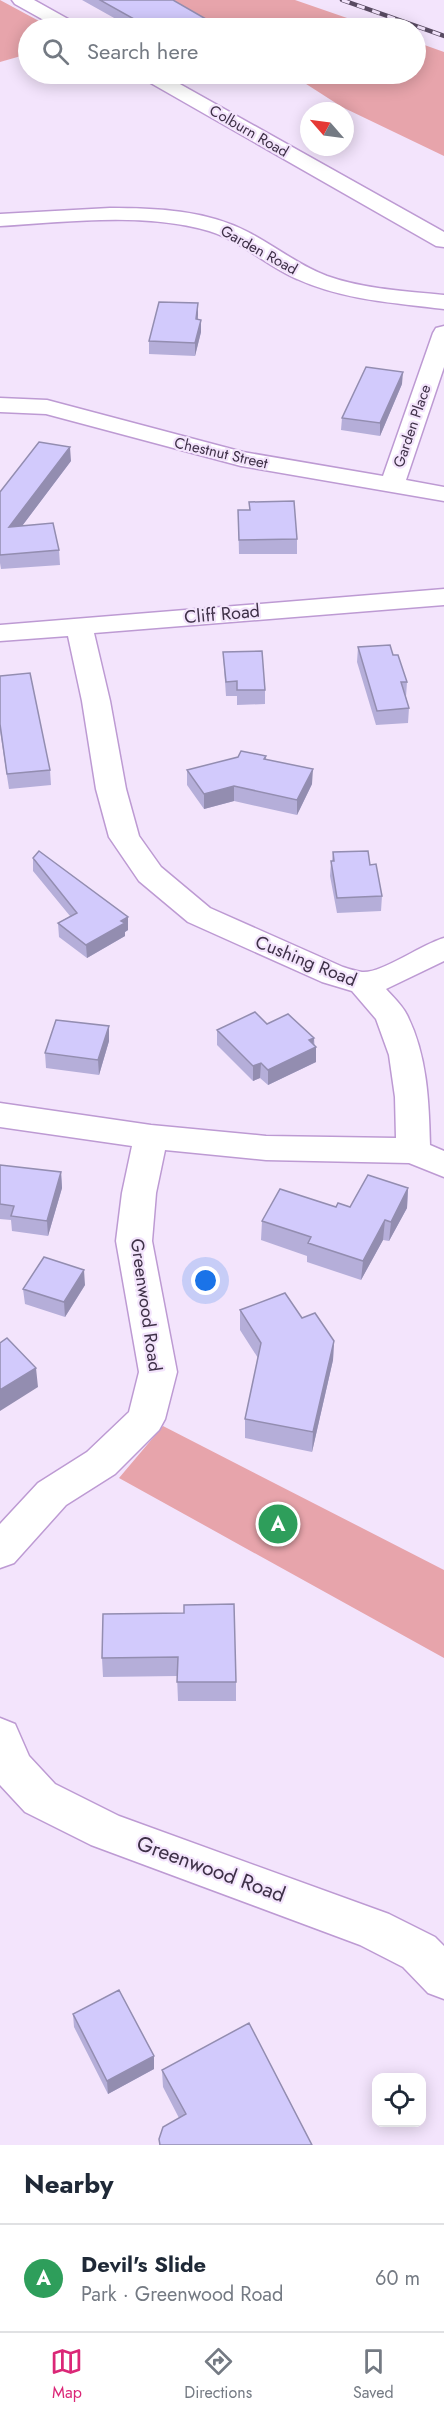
<!DOCTYPE html>
<meta charset="utf-8">
<style>
:root{--surface:#fff;--page:#f6f6f7;--text:#1f2937;--muted:#747a83;--line:#e0e1e3;--accent:#db2777}
body{margin:0;font-family:Jost,sans-serif;background:var(--page);color:var(--text)}
.controls{position:absolute;right:18px;bottom:18px;display:grid;overflow:hidden;border-radius:12px;box-shadow:0 3px 15px #0003}
.controls button{width:54px;height:54px;display:grid;place-items:center;padding:0;border:0;border-bottom:2px solid var(--line);background:var(--surface);color:var(--text);font:30px sans-serif}
.compass{position:absolute;left:300px;top:102px;width:54px;height:54px;border-radius:50%;background:var(--surface);box-shadow:0 3px 15px #0003;rotate:298deg}
.you{position:absolute;left:206px;top:1281px;width:21px;height:21px;margin:-15px;border:4px solid #fff;border-radius:50%;background:#1a73e8;box-shadow:0 0 0 9px #1a73e833}
.badge{display:grid;place-items:center;width:39px;height:39px;border-radius:50%;background:var(--accent);color:#fff;font-size:20px;font-weight:700}
.pin{position:absolute;translate:-50% -50%;border:3px solid #fff;box-shadow:0 2px 6px #0006}
.list{margin:0;padding:0;list-style:none}
h2{display:flex;justify-content:space-between;align-items:center;height:78px;margin:0;padding:0 24px;font-size:26px}
h2 small{font-size:20px;font-weight:400;color:var(--muted)}
.list li{display:grid;grid-template-columns:39px 1fr auto;gap:18px;align-items:center;box-sizing:border-box;height:108px;padding:0 24px;border-top:2px solid var(--line)}
.list b{display:block;font-size:22px;white-space:nowrap}
.list p{margin:0;font-size:20px;white-space:nowrap;color:var(--muted)}
.list em{font-size:20px;font-style:normal;color:var(--muted)}
.icon{flex:none;width:33px;height:33px;fill:none;stroke:currentColor;stroke-width:2;stroke-linecap:round;stroke-linejoin:round}
.map{position:relative;flex:none;width:444px;height:2145px;overflow:hidden}
.search{position:absolute;background:var(--surface);box-shadow:0 3px 15px #0003;left:18px;right:18px;top:18px;height:66px;display:flex;align-items:center;gap:15px;box-sizing:border-box;padding:0 21px;border-radius:33px;color:var(--muted);font-size:22px}
.sheet{height:186px;background:var(--surface)}
nav{display:flex;justify-content:space-around;align-items:center;box-sizing:border-box;height:84px;border-top:2px solid var(--line);background:var(--surface);font-size:16px;color:var(--muted)}
nav a{display:grid;justify-items:center;gap:3px}
nav .on{color:var(--accent)}
.map>svg:first-child{display:block}
.green{fill:#e7a4ab}
.lines{fill:none;stroke-linecap:round;stroke-linejoin:round}
.minor-casing{stroke:#bd9ad3;stroke-width:3}
.minor{fill:#fff;fill-rule:evenodd}
.rail-casing{stroke:#594b62;stroke-width:4.5}
.rail{stroke:#f3e4fc;stroke-width:3;stroke-dasharray:8;stroke-linecap:butt}
.wall{fill:#b5aed9}
.shaded-wall{fill:#938db0}
.building{fill:#d2cafc;stroke:#938db0;stroke-width:1.5}
.labels{text-anchor:middle;stroke-width:4.5;stroke-linejoin:round;paint-order:stroke}
.far-street-label{font-size:15px;fill:#3e3047;stroke:#f3e4fc}
.street-label{font-size:18px;fill:#3e3047;stroke:#f3e4fc}
.near-street-label{font-size:21px;fill:#3e3047;stroke:#f3e4fc}
</style>
<div class="map">
<svg width="444" height="2145" viewBox="0 0 444 2145">
<rect width="100%" height="100%" fill="#f3e4fc"/>
<path class="green" d="M0,0l52,28h-24v26l-28,8z
M160,0h135l81,28h-166z
M416,42l28,10v104l-102,-49 -39,-25 -19,-8h132z
M163,1426l281,144v88l-325,-180z"/>
<g class="lines">
<g class="minor-casing">
<path id="minor" d="M12,0h22l43,24 3,4h-22l-43,-24z
M139,74h23l282,158v15l-8,-1 -294,-168z
M110,208c46,0 96,2 138,24 27,14 50,33 79,44 37,13 78,15 117,19v14c-49,-6 -101,-9 -147,-30 -31,-13 -55,-38 -88,-48 -67,-19 -141,-9 -209,-5v-12z
M444,326v41l-38,113 38,7v14l-203,-35 -195,-52 -46,-2v-14l47,2 196,52 140,24 50,-143 3,-5z
M444,589v16l-350,28 16,68 16,88 13,47 22,31 49,41 133,59c6,2 13,4 19,5 19,2 60,-28 82,-34v23l-58,28c7,8 16,16 21,26 20,40 22,85 23,130l14,6v26l-35,-14 -143,-3 -101,-10 -9,43 -4,48 25,131 -12,47 -6,11 -44,44 -49,31 -52,58 -14,5v-44l38,-41 49,-31 42,-40 10,-40 -23,-131 6,-48 10,-47 -132,-19v-24l151,22 115,11 130,2 -1,-41 -6,-42 -13,-36 -24,-28 -30,-9 -134,-60 -49,-41 -30,-44 -13,-48 -14,-88 -14,-65 -68,5v-16z
M0,1718l15,6 14,32 26,28 64,32 270,98 46,23 9,9v53l-16,-6 -25,-26 -43,-22 -269,-100 -66,-33 -25,-27z"/>
</g>
<use href="#minor" class="minor"/>
<g class="rail-casing">
<path id="rail" d="M342,0l102,36"/>
</g>
<use href="#rail" class="rail"/>
</g>
<path class="wall" d="M82,0h91l33,19v9h-74z
M198,303v17h3v12l-6,24 -46,-2v-13z
M402,384l-22,52 -39,-6 1,-12z
M71,461l-49,65 37,24 1,15 -59,4 -1,-6v-71z
M238,510l59,29v15h-58z
M358,647l35,8 14,27 -1,15 3,11 -1,15 -32,2 -19,-63z
M223,652l42,38v14l-28,1v-9h-11z
M0,676l50,94 1,15 -42,4 -9,-58z
M266,756v4l46,24 -15,31 -63,-14 -30,8 -17,-24v-15z
M333,852l49,44 -1,15 -44,2 -7,-37 1,-15h1z
M33,858l95,72 -3,2v4l-38,22 -28,-21 -1,-14 12,-7 -37,-45z
M267,1024l47,14 2,24 -48,23 -8,-7 -7,3 -36,-36v-15z
M109,1026v15l-10,34 -53,-7 -1,-15z
M0,1165l61,7 1,16 -14,48 -36,-5 -1,-11 -11,-1z
M408,1188l-1,20 -18,33 -6,-1 -22,40 -54,-18v-6l-46,-16 1,-19 74,-14h14z
M85,1285l-20,32 -40,-13 -2,-15z
M240,1310l62,8 32,23 -1,19 -21,92 -67,-14v-19l13,-61 -18,-28z
M103,1614l133,68v19h-58l-1,-25 -74,1 -1,-19z
M73,2014l81,42v13l-46,25 -34,-67z
M162,2070l150,75h-153v-6l20,-21 -16,-31z"/>
<path class="shaded-wall" d="M206,19v9h-35z
M198,303v12l-2,17v-13z
M201,320v12l-6,24v-13z
M403,372l-1,12 -22,52v-13z
M70,447l1,14 -61,81 -1,-15z
M313,769l-1,15 -15,31v-15z
M234,786v15l-30,8v-15z
M128,917v13l-3,2v4l-38,22 -1,-13z
M109,1026v15l-10,34 -1,-15z
M314,1038l-1,10 3,-1v15l-48,23v-15l41,-30z
M261,1063l-1,15 -7,3v-15z
M61,1172l1,16 -14,48 -1,-15z
M408,1188l-1,20 -18,33 2,-19z
M385,1220l-2,20 -22,40 2,-19z
M84,1270l1,15 -20,32 -1,-15z
M334,1341l-1,19 -21,92 1,-20z
M36,1368l2,19 -38,24v-21z
M154,2056v13l-46,25 -1,-13z"/>
<path class="building" d="M100,0h73l33,19 -35,9h-21z
M159,302l39,1 -2,16 5,1 -6,23 -46,-2z
M366,367l37,5 -23,51 -38,-5z
M39,442l31,5 -61,80 44,-4 6,27 -59,5v-63z
M294,501l3,38 -58,1 -1,-30h12l-1,-8z
M390,645l3,10h5l9,27h-6l8,26 -32,3 -19,-64z
M262,651l3,39h-28v-9l-11,1 -3,-30z
M30,673l20,97 -43,4 -7,-50v-48z
M241,751l25,5 -2,3 49,10 -16,31 -63,-14 -30,8 -17,-24 51,-13z
M39,851l89,66 -7,4 4,2 -39,22 -28,-22 19,-10 -44,-55z
M368,851l2,14 6,-1 6,32 -45,2 -6,-37h3l-1,-9z
M255,1012l12,12 21,-10 26,24 -5,2 7,7 -48,23 -7,-7 -8,3 -36,-36z
M56,1020l53,6 -11,34 -53,-7z
M0,1165l61,7 -14,49 -36,-5 3,-10 -14,-2z
M368,1175l40,13 -17,34 -6,-2 -22,41 -55,-18 3,-6 -49,-16 18,-32 56,18 2,-4 12,4z
M44,1257l40,13 -20,32 -41,-13z
M285,1293l17,25 13,-5 19,28 -21,91 -68,-13 16,-76 -21,-33z
M7,1338l29,30 -36,22v-47z
M234,1604l2,78h-59l1,-25 -76,1 1,-44 81,-1v-8z
M119,1990l35,66 -47,25 -34,-67z
M249,2023l63,122h-152l-1,-6 4,-12 23,-13 -24,-44z"/>
<g class="labels">
<g class="far-street-label">
<text transform="translate(249 131) rotate(30)" y="5">Colburn Road</text>
<text transform="translate(259 250) rotate(29)" y="5">Garden Road</text>
<text transform="translate(412 426) rotate(-71)" y="5">Garden Place</text>
<text transform="translate(221 453) rotate(13)" y="5">Chestnut Street</text>
</g>
<g class="street-label">
<text transform="translate(222 614) rotate(-5)" y="6">Cliff Road</text>
<text transform="translate(306 961) rotate(22)" y="6">Cushing Road</text>
<text transform="translate(146 1305) rotate(82)" y="6">Greenwood Road</text>
</g>
<g class="near-street-label">
<text transform="translate(211 1869) rotate(20)" y="7">Greenwood Road</text>
</g>
</g>
</svg>
<div class="controls">
<button><svg class="icon" aria-label="locate" viewBox="0 0 24 24"><circle cx="12" cy="12" r="6"/><path d="M12 2v4M12 18v4M2 12h4M18 12h4"/></svg></button>
</div>
<svg class="compass" viewBox="-18 -18 36 36"><path d="M0-13l5 13h-10z" fill="#e53935"/><path d="M0 13l5-13h-10z" fill="#747a83"/></svg>
<div class="you"></div>
<div class="pin badge" style="left:278px;top:1524px;background:#2e9e5b">A</div>
<div class="search"><svg class="icon" aria-label="search" viewBox="0 0 24 24"><circle cx="10" cy="10" r="6"/><path d="M15 15l6 6"/></svg>Search here</div>
</div>
<section class="sheet">
<h2>Nearby<small></small></h2>
<ul class="list">
<li><span class="badge" style="background:#2e9e5b">A</span><div><b>Devil's Slide</b><p>Park · Greenwood Road</p></div><em>60 m</em></li>
</ul>
</section>
<nav>
<a class="on"><svg class="icon" aria-label="map" viewBox="0 0 24 24"><path d="M3 6l6-2 6 2 6-2v14l-6 2-6-2-6 2zM9 4v14M15 6v14"/></svg>Map</a>
<a><svg class="icon" aria-label="directions" viewBox="0 0 24 24"><path d="M12 3l9 9-9 9-9-9zM9 14v-3h6M13 9l2 2-2 2"/></svg>Directions</a>
<a><svg class="icon" aria-label="saved" viewBox="0 0 24 24"><path d="M7 4h10v16l-5-4-5 4z"/></svg>Saved</a>
</nav>
